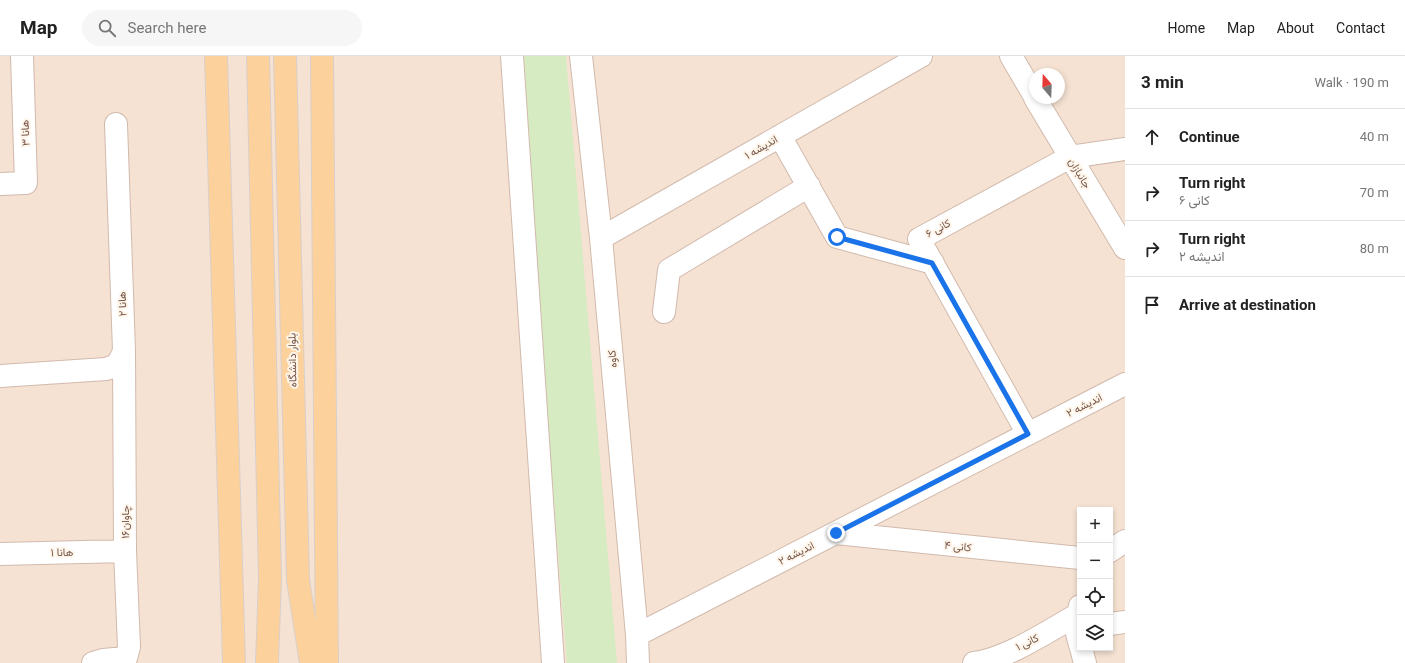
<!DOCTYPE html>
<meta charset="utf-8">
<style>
:root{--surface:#fff;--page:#f6f6f6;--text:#222;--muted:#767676;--line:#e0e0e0}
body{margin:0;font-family:Roboto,Vazirmatn,sans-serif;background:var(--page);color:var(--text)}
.controls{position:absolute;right:12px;bottom:12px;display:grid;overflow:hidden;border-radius:0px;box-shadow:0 2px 6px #0003}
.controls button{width:36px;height:36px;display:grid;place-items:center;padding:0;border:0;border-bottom:1px solid var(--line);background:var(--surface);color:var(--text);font:20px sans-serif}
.compass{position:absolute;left:1029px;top:12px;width:36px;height:36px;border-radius:50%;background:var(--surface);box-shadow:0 2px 6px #0003;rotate:341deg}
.stop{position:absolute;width:12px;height:12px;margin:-9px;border:3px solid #1a73e8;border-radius:50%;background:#fff}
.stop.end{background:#1a73e8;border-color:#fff;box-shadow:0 1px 4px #0008}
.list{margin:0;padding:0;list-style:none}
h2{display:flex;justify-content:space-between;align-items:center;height:52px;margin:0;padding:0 16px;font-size:17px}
h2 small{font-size:13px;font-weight:400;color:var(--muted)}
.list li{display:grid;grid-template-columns:26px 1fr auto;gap:12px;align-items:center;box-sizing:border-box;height:56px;padding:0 16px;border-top:1px solid var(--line)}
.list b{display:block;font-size:15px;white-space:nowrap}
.list p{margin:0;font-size:13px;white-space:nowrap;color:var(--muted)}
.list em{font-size:13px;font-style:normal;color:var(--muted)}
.icon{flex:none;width:22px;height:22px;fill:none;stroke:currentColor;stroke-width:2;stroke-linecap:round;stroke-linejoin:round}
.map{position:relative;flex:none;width:1125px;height:607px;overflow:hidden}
header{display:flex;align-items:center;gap:24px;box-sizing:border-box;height:56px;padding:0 20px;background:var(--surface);border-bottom:1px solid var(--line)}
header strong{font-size:19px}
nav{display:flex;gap:22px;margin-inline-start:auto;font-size:14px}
.search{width:280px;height:36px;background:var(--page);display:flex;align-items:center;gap:10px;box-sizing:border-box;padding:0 14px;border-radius:22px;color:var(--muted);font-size:15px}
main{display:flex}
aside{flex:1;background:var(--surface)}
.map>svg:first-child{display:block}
.residential{fill:#f5e2d2;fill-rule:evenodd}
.green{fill:#d6ebc2}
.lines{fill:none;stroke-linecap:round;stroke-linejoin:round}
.minor-casing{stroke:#d1baad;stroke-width:24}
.major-casing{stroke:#d9cfcc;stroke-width:24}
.minor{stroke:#fff;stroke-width:22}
.major{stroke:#fdd19b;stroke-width:22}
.route{stroke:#1a73e8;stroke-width:5}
.labels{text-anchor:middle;stroke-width:4;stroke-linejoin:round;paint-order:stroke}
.street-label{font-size:11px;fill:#765549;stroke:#fff6eb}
</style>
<header>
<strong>Map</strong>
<div class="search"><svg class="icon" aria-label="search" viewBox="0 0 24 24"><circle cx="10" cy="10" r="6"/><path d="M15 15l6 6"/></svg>Search here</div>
<nav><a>Home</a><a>Map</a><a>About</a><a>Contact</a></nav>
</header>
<main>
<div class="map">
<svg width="1125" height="607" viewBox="0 0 1125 607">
<rect width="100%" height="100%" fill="#fdf1e4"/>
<path class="residential" d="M0,0h1125v607h-1125zM1035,18h24v24h-24zM1080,454h30v138h-30z"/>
<path class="green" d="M521,0h45l51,607h-50l-32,-391z"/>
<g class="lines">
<g class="minor-casing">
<path id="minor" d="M512,0l41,607
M581,0l20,182 36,397 1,28
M1011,0l24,41
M1035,42l90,150
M780,80l57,101 96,26
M0,128l26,-1 -4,-127
M601,182l320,-182
M664,256l5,-42 140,-84
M0,320l106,-7 9,-3 5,-6 4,-9 -8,-227
M1028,378l-109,-195 151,-82 55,-8
M836,477l244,25
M1110,495l15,-10
M0,498l125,-3
M1080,550l-4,23 4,16
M1110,568l15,-2
M637,579l488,-251
M1081,592l4,15
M93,607l10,-3 23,-2 3,-11 -4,-96 -1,-200
M974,607c33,-4 74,-32 103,-48"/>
</g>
<g class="major-casing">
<path id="major" d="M216,0l18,607
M258,0l12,522 -3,85
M285,0l13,524 13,83
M322,0l5,607"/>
</g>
<use href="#minor" class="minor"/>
<use href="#major" class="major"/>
</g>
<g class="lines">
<path class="route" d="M836,477l192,-99 -96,-171 -95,-26"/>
</g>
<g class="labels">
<g class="street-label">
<text transform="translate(25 77) rotate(-92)" y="4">هانا ۳</text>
<text transform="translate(761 91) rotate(-30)" y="4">اندیشه ۱</text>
<text transform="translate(1080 117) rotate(59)" y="4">جانبازان</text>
<text transform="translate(938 172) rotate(-28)" y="4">کانی ۶</text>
<text transform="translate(122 248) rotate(-92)" y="4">هانا ۲</text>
<text transform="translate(612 303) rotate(-95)" y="4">کاوه</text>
<text transform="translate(292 304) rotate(-91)" y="4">بلوار دانشگاه</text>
<text transform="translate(1084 349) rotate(-27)" y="4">اندیشه ۲</text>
<text transform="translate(125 466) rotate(-90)" y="4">چاوان۱۶</text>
<text transform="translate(958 490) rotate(6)" y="4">کانی ۴</text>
<text transform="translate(62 496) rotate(-1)" y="4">هانا ۱</text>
<text transform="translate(796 497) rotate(-27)" y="4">اندیشه ۲</text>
<text transform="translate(1027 586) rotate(-26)" y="4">کانی ۱</text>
</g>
</g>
</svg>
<div class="controls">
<button>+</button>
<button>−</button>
<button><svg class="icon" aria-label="locate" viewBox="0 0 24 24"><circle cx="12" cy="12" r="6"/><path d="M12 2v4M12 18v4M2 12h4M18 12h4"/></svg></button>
<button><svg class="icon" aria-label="layers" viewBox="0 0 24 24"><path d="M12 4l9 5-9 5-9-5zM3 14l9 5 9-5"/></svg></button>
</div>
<svg class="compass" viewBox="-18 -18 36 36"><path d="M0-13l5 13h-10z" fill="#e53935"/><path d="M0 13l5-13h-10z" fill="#767676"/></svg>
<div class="stop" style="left:837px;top:181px"></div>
<div class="stop end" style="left:836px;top:477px"></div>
</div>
<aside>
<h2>3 min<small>Walk · 190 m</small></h2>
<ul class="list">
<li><svg class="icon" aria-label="ahead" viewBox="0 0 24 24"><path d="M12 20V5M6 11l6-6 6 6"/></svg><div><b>Continue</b></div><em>40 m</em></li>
<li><svg class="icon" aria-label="right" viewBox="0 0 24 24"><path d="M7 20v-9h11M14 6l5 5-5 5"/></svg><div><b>Turn right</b><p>کانی ۶</p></div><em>70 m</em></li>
<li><svg class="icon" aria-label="right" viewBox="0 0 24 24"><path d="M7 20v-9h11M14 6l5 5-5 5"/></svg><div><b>Turn right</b><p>اندیشه ۲</p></div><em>80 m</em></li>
<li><svg class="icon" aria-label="arrive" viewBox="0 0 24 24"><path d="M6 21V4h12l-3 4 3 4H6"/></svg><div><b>Arrive at destination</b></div></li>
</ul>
</aside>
</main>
